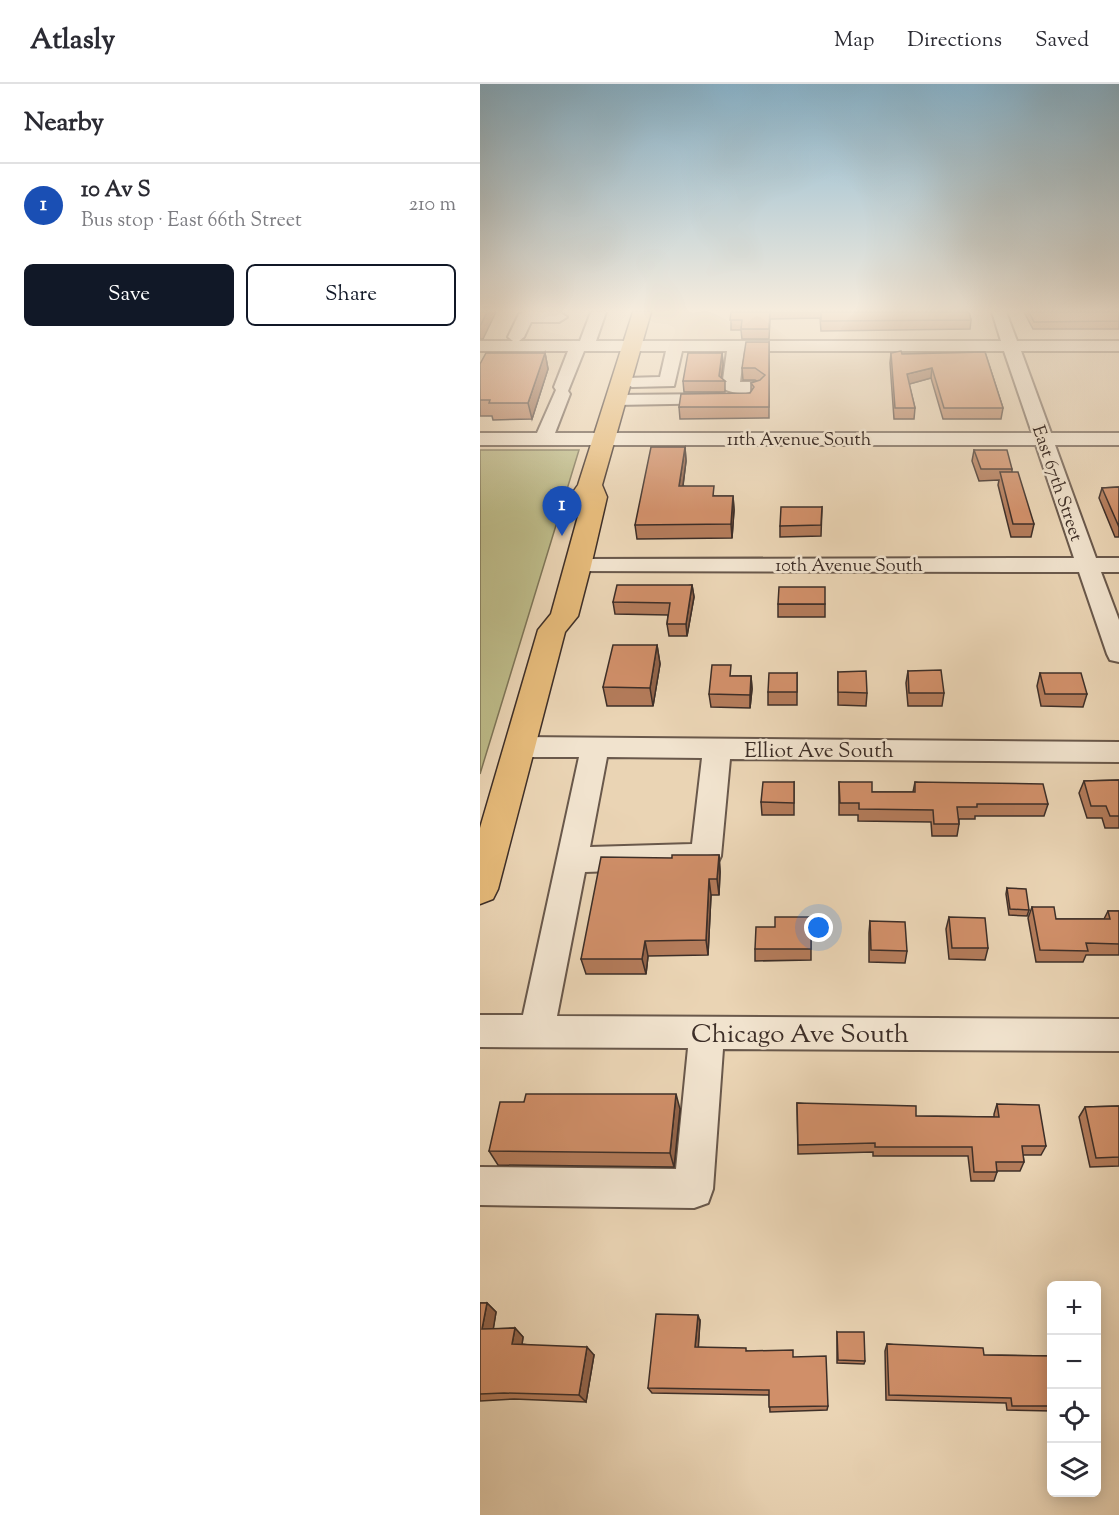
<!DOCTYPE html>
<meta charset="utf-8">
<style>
:root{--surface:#fff;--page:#f7f7f7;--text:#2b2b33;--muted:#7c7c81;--line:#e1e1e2;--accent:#111827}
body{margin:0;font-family:"Sorts Mill Goudy",serif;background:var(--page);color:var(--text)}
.controls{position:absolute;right:18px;bottom:18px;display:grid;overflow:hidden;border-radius:9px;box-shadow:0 3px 15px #0003}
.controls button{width:54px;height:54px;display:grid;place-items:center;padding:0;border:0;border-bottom:2px solid var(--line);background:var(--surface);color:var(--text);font:30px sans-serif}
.you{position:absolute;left:339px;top:844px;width:21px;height:21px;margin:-15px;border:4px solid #fff;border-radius:50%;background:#1a73e8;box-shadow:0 0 0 9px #1a73e833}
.badge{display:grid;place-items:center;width:39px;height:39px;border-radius:50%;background:var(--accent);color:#fff;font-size:20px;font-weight:700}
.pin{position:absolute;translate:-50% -50px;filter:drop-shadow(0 2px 3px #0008)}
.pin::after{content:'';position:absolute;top:32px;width:21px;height:18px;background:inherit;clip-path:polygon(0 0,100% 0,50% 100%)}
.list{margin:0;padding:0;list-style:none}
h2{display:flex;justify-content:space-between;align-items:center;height:78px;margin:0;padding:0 24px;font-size:26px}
h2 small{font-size:20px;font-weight:400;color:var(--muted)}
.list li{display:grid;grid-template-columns:39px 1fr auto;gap:18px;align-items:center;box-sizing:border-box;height:84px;padding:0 24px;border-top:2px solid var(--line)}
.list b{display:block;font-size:22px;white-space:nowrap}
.list p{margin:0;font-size:20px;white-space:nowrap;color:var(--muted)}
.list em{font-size:20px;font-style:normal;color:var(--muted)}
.actions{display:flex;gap:12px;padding:18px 24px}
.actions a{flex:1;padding:14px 0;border:2px solid var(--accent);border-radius:9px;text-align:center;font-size:21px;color:var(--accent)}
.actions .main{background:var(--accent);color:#fff}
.icon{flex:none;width:33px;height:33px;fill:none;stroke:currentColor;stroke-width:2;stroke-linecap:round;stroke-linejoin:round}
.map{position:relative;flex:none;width:639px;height:1431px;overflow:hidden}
header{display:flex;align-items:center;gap:36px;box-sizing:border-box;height:84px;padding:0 30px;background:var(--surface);border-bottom:2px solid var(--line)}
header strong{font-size:28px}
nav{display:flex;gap:33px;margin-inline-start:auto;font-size:21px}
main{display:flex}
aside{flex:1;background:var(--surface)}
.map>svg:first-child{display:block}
.green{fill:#bdbb89;stroke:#7e7558;stroke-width:1.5}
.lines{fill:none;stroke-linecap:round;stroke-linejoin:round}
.minor-casing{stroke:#69584b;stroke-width:4}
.major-casing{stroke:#3e2f28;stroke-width:3}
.minor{fill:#f1e3ce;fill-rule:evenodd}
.major{fill:#e5ba7a;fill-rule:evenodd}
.wall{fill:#b37b5a;stroke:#3e2f28;stroke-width:1.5}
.shaded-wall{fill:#92644a;stroke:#3e2f28;stroke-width:1.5}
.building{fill:#d08f69;stroke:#3e2f28;stroke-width:1.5}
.labels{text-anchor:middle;stroke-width:5;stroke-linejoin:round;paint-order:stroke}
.far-street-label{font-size:18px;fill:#3e2f28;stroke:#f1e3ce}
.street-label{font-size:21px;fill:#3e2f28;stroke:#f1e3ce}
.near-street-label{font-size:26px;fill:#3e2f28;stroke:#f1e3ce}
</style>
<header>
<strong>Atlasly</strong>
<nav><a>Map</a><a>Directions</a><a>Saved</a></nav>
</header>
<main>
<aside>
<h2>Nearby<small></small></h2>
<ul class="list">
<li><span class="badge" style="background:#1a4fb4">1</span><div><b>10 Av S</b><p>Bus stop · East 66th Street</p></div><em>210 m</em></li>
</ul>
<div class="actions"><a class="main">Save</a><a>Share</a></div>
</aside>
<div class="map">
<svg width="639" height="1431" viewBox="0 0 639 1431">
<rect width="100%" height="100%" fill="#ead4b4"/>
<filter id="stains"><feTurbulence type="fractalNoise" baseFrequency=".00333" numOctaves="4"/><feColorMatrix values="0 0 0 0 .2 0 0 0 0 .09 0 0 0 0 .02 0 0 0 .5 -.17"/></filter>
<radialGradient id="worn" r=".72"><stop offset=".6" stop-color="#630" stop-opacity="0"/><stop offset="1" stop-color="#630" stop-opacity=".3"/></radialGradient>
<path class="green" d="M0,366h99l-99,324z"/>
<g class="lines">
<g class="minor-casing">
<path id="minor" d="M45,228h34l8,5 -8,5h-28l-7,15 -5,4h61l11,-29h15l-10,29h405l-9,-29h14l11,29h102v10h-98l30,82h68v12h-64l41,113h23v14h-18l18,48v42l-9,-2 -3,-6 -28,-82 -509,-1 -3,-5 3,-5 8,-2 496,-1 -38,-113h-556v-12h57l19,-43 -2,-3 14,-36h-88v-10h33l-5,-4 11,-23zM104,267h82l-6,26 -34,1 -3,4 9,5 42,-1 8,-35h45l-5,36c8,8 33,8 41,0l-9,-5h-14l4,-31h260l28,82h-477l15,-39 -2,-3z
M239,310l6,1 3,4 -3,4 -109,2 -9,-5 9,-5z
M39,653l600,5v20l-389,-3 -9,97 -4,8 -11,4 -121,4 -28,144 562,3v32l-396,-2 -10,140 -5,14 -14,5 -214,-3v-38l196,2 12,-121 -208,-1v-32h43l56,-258h-60l-10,-3 -4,-7 4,-7zM127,673l95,1 -10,86 -102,3z"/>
</g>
<g class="major-casing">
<path id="major" d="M153,228h18l-49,173 5,12 -16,69 -13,50 -13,16 -67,257 -5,10 -13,5v-76l58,-198 13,-16 29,-105 -10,-2 -4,-5 12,-17z"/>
</g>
<use href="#minor" class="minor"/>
<use href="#major" class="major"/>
</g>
<path class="wall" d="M251,228h238l2,8 -1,9 -149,2 -1,-13 -50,1 -1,20h-27l-1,-9h-10z
M544,228h95v17h-86z
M289,258v76l-89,1 -1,-12 71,-14 1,-2v-8l6,-2 -2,-1h-12l-1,-12z
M505,268l18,56 -2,11h-58l-12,-41 -22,6 6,24 -1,11h-20l-4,-56 1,-10 11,1z
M65,269l3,16 -16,50 -39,1 -1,-4h-12v-52z
M242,269l1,11 -2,14 4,3v11h-41l-1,-11z
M205,363l1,14 -3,25 32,10h18l1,14 -2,28 -95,1 -2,-14z
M494,366l38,19v3l22,52 -3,13h-20l-13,-52 1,-5 -20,1 -7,-20z
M639,403v50h-4l-16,-39 3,-10z
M342,423l-1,29 -41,1v-11z
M212,501l2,12 -7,39h-18l-2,-12 1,-9 -53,-1 -2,-12z
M298,520h47v13h-47z
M177,561l3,19 -7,42h-46l-4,-19z
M428,587l36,22 -2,13h-34l-2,-23z
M358,588l29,21 -1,13 -28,-1z
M317,589v32h-29v-13z
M560,589l47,21 -4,13 -42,-1 -4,-20z
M252,592h19l1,13 -2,19 -39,-1 -2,-13z
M639,696v48h-14l-3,-10h-15l-8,-25 5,-12z
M314,698v33h-32l-1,-13z
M359,698l33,10h41l2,-10 133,22 -4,12h-69v3h-16v5l-2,12h-25l-1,-14 -73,-1v-6h-19z
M239,771l1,17 -1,23h-8l-3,60 -60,1 -2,18h-60l-5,-15 91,-101z
M527,804l22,22 -2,6 -18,-1 -3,-21z
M552,823l24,12h48l4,-8h11v44h-33l-3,7h-47l-8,-44z
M331,833v43l-56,1v-12l20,-22z
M469,833l39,31 -3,12 -36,-1 -3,-30z
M390,837l37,30 -2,12 -36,-1v-29z
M44,1018l156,7 -6,58 -176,-2 -9,-14z
M317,1019l119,13 78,1v-3l3,-10 49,42 -5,9h-18l1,7 -4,9h-23v1l-3,9h-23l-3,-25h-95v-4l-75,2z
M639,1022v60l-29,1 -11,-50 6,-10z
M0,1219h7l9,9 -3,17 22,-1 8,9 -1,7 72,11 -8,47 -72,-3 -34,2z
M220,1237l-2,26 49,4 46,6 35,49 -1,4 -57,2 -1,-17 -117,-2 -4,-5z
M357,1248l28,29 -1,3 -27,-1z
M407,1260l97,11 68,1v55l-45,-1 -1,-7 -120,-3 -1,-49z"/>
<path class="shaded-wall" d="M7,228h9l-13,27h-3v-13z
M65,269l3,16 -16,50 -4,-16z
M242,269l1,11 -2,17 -2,-5z
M452,284l-1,10 -25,7 1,-11z
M205,363l1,14 -5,39 -2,-14z
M253,412l1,14 -2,28 -1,-14z
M212,501l2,12 -7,39 -1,-12z
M177,561l3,19 -7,42 -3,-18z
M271,592l1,13 -2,19v-13z
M239,771l1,17 -1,23 -2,-16z
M229,795l2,16 -3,60 -2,-15z
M165,857l3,15 -2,18 -4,-15z
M196,1010l4,15 -6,58 -4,-14z
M7,1219l9,9 -4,25 -10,-8z
M218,1231l2,6 -2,32 -3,-6z
M35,1244l8,9 -2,15 -9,-8z
M107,1263l7,8 -8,47 -7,-7z"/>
<path class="building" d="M0,228h7l-7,14z
M251,228h39l-1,17h-28l1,-9h-12z
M341,228h148l2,8 -150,1z
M549,228h90v9l-85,1z
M266,258h23v65h-90l2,-13 69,-1 4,-6 -3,-4 9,-3 5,-5 -10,-7h-13z
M421,267l1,3 83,-2 18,56h-59l-12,-40 -25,6 8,34h-20l-4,-55z
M6,269h59l-17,50h-39l1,-3h-10v-36z
M208,269h34l-3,23 6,5h-42z
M171,363h34l-6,39h35l-1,10h20l-2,28 -96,1z
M494,366h33l5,19h-31z
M520,388h18l16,52h-21z
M639,403v40l-17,-39z
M301,423h41l-1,18 -41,1z
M137,501h75l-6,39h-19l3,-21 -57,-1z
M299,503h46v17h-47z
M133,561h44l-7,43 -47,-1z
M232,581h19l-1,11h21l-1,19 -41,-1z
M461,586l3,23h-35l-1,-22z
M386,587l1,22 -29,-1v-20z
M289,589h28v19h-29z
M560,589h41l6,21h-42z
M639,696v36h-9l-4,-10h-15l-7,-25z
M283,698h31v21l-33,-1z
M359,698h33v10h43v-10l128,2 5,20h-71v3h-20l2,17h-25l-1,-14 -74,-1v-6h-19z
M192,771h47l-2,24h-8l-3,61 -61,1 -3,18h-61l20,-102 71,1z
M527,804l19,1 3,21 -19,-1z
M552,823h22l2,12h54l-2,-8h11v33l-33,-1 2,8 -48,-1z
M295,833h36v32h-56l1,-22h19z
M469,833l36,1 3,30h-36z
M390,837l35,1 2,29 -36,-1z
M46,1010h150l-6,59 -181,-2 11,-49h24z
M317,1019l119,3v10l83,1 -2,-13 42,1 7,41h-24l2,16h-28l1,10h-23l-2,-25h-97v-4l-77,2z
M639,1022v51l-23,1 -11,-51z
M0,1219h7l-5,26 33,-1 -3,16 75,3 -8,48 -75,-2 -24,1z
M176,1230l42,1 -3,32 51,1v3l47,-1v7l33,-1 2,50 -59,1v-17l-121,-2z
M357,1248h27l1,29 -27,-1z
M407,1260l96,4 1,7 68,1v50h-40l-1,-8 -122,-3z"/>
<linearGradient id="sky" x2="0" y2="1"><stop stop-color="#88b6d0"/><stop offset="0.53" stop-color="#f6ecdd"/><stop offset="1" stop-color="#f6ecdd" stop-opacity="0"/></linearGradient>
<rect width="639" height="428" fill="url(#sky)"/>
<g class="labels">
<g class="far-street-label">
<text x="319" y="361">11th Avenue South</text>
<text transform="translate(578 399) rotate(71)" y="6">East 67th Street</text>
<text x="369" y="487">10th Avenue South</text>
</g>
<g class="street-label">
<text x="339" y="673">Elliot Ave South</text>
</g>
<g class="near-street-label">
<text x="320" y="958">Chicago Ave South</text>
</g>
</g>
<rect width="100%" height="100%" filter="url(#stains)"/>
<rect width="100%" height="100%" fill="url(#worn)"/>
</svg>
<div class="controls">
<button>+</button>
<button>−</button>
<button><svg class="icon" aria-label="locate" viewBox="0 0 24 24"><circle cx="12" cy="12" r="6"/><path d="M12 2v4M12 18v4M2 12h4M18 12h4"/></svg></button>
<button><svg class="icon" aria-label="layers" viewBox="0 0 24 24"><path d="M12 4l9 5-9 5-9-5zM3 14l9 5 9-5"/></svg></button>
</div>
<div class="you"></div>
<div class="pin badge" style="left:82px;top:452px;background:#1a4fb4">1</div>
</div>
</main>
